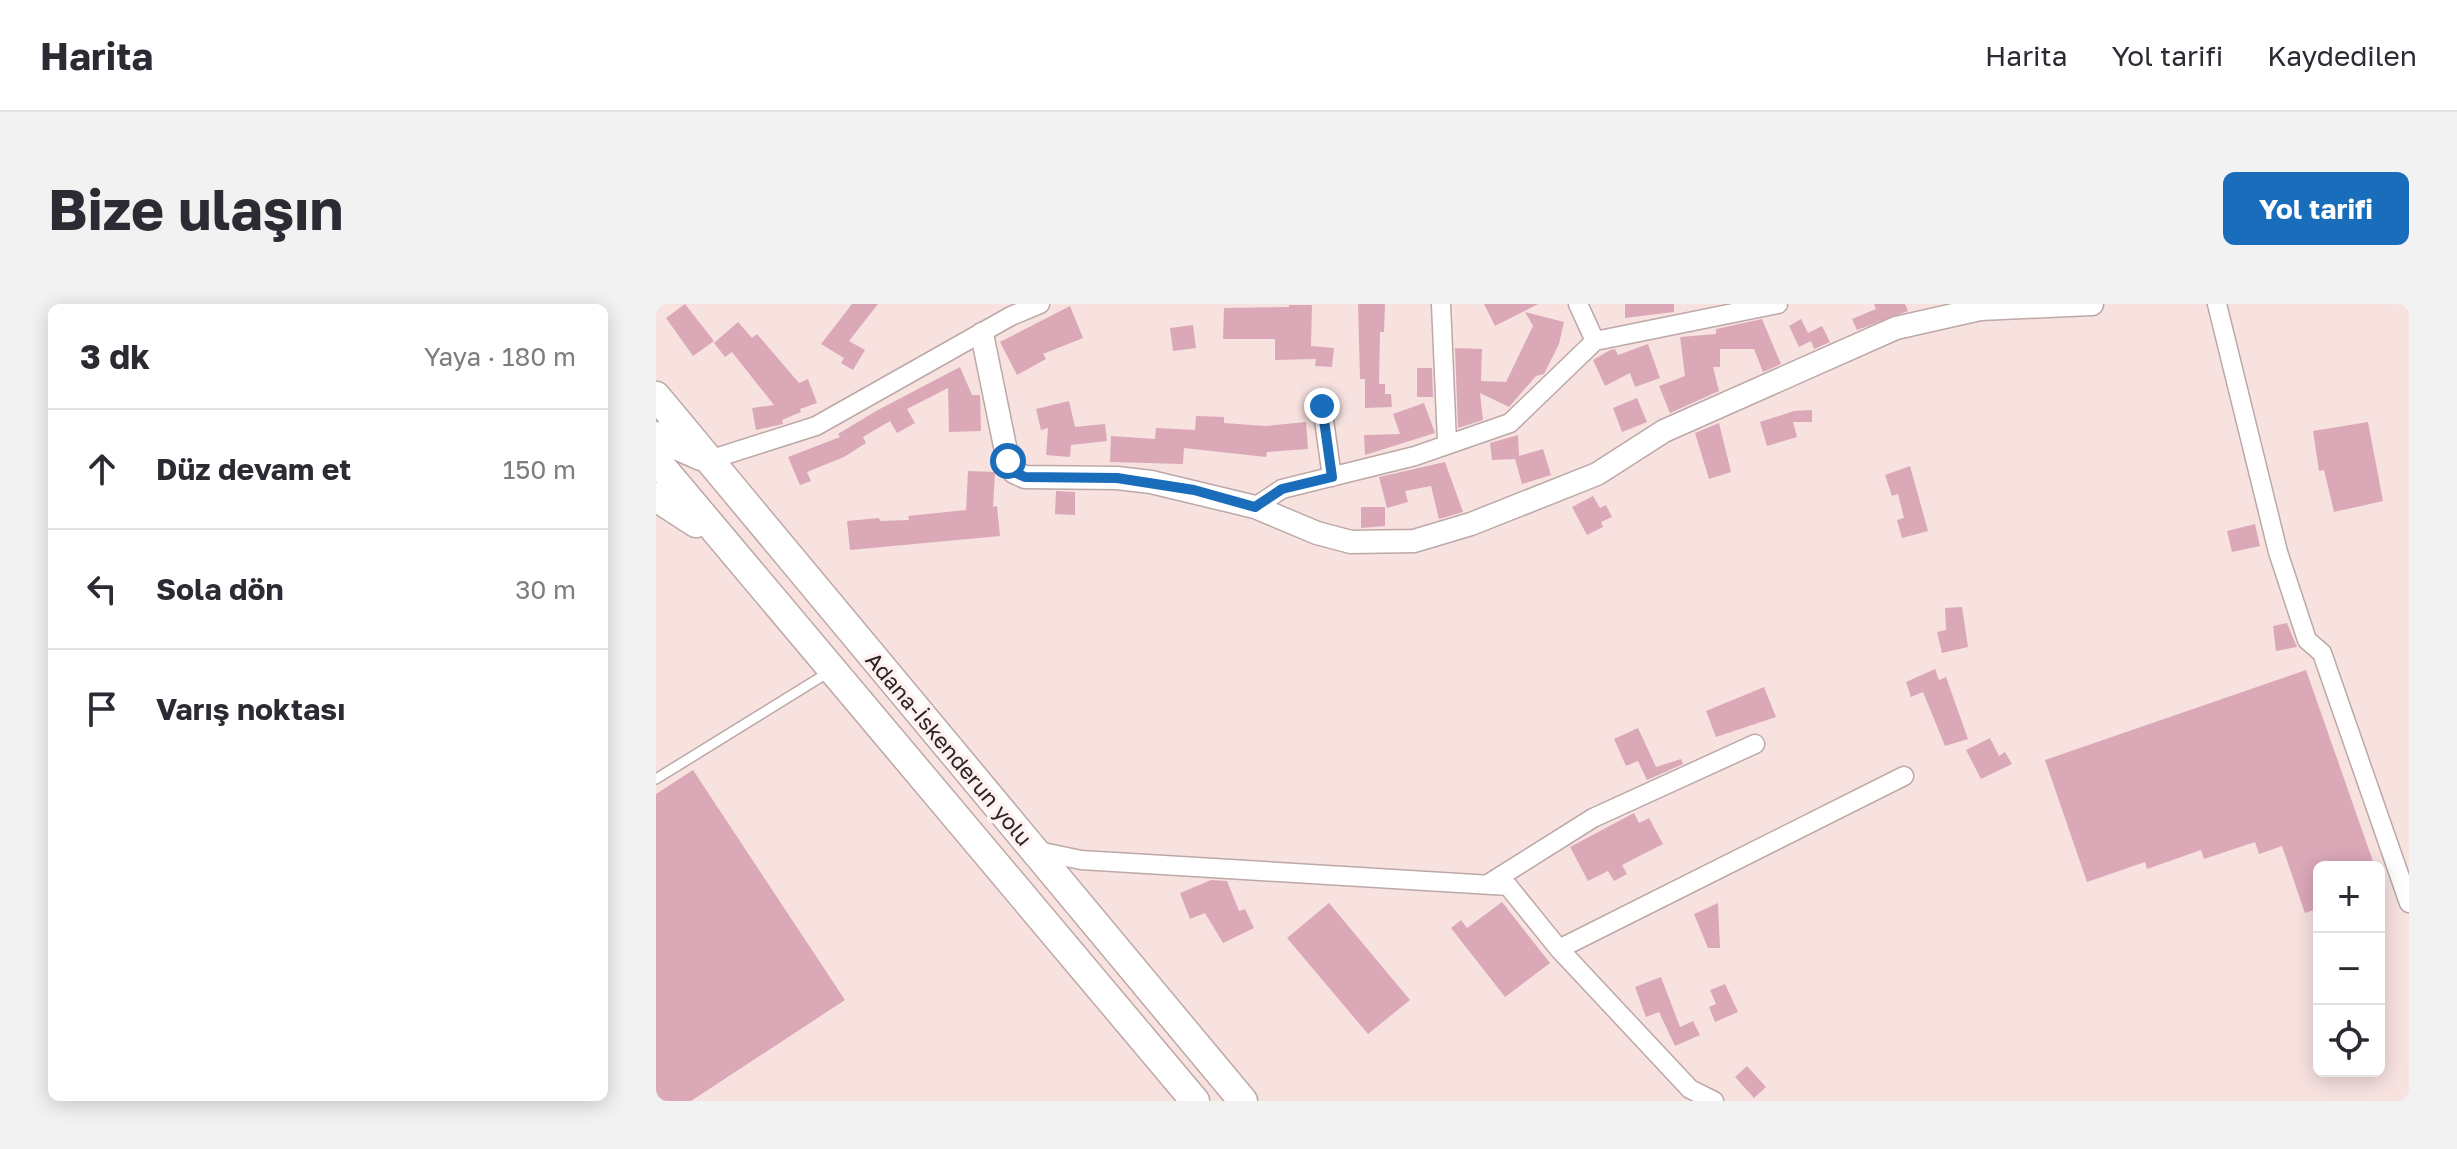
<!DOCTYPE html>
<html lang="tr">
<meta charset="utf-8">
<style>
:root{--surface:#fff;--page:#f2f2f3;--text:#2b2b33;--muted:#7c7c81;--line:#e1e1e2;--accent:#1a6dbb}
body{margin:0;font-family:"Golos Text",sans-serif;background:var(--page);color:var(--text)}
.controls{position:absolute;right:24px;bottom:24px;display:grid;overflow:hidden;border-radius:12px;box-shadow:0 4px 20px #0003}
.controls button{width:72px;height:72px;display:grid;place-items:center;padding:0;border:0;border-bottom:2px solid var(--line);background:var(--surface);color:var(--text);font:40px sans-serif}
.stop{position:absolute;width:24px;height:24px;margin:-18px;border:6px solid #1a6dbb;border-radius:50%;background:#fff}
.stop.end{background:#1a6dbb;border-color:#fff;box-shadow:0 2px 8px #0008}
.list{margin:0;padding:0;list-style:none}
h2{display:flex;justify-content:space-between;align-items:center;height:104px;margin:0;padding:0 32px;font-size:34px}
h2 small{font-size:26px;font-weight:400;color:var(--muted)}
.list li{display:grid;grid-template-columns:52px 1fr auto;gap:24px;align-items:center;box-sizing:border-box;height:120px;padding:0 32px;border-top:2px solid var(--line)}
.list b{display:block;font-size:30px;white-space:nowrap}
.list em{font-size:26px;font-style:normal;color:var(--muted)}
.icon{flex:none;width:44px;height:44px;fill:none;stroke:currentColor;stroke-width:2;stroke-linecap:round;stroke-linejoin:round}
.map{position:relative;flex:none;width:1753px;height:797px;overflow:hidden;border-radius:12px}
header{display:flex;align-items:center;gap:48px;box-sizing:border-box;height:112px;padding:0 40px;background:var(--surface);border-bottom:2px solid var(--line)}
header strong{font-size:38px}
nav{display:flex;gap:44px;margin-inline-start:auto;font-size:28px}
.intro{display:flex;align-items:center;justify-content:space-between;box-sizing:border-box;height:192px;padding:0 48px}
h1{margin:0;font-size:56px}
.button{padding:20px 36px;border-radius:12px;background:var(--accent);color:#fff;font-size:28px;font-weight:700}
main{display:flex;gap:48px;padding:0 48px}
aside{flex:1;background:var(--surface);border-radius:12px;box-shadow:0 4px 20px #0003}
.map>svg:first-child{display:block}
.building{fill:#dba8b8}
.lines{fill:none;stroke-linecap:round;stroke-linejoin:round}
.service-casing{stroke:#bca8a6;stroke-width:12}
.minor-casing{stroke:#bca8a6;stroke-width:21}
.tertiary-casing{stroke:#bca8a6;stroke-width:25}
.trunk-casing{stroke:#bca8a6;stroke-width:31}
.service{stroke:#fff;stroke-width:9}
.minor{stroke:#fff;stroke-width:18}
.tertiary{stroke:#fff;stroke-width:22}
.trunk{stroke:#fff;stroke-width:28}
.route{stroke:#1a6dbb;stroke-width:10}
.labels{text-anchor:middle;stroke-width:7;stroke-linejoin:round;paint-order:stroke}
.street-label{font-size:22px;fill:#2c2423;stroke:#fef1f0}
</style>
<header>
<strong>Harita</strong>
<nav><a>Harita</a><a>Yol tarifi</a><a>Kaydedilen</a></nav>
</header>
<div class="intro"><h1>Bize ulaşın</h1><a class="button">Yol tarifi</a></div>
<main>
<aside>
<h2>3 dk<small>Yaya · 180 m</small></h2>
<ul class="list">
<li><svg class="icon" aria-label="ahead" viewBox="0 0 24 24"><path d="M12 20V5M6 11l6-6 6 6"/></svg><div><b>Düz devam et</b></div><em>150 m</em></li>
<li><svg class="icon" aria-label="left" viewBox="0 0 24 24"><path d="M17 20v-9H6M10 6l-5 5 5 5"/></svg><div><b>Sola dön</b></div><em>30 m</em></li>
<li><svg class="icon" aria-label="arrive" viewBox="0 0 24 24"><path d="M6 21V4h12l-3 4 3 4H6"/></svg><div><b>Varış noktası</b></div></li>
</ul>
</aside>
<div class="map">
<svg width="1753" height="797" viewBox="0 0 1753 797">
<rect width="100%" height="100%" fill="#f7e2e0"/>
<path class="building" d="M29,0l29,37 -21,15 -27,-38z
M196,0h26l-29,37 16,9 -12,20 -12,-7 3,-5 -23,-14z
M702,0h27l-1,28h-4l-1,52h6v10h6l1,13 -27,1v-29h-5z
M828,0h54l-43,22z
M969,0h49v8l-49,6z
M1218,0h31l3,7 -51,19 -5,-11 24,-10z
M633,1h23l-1,41 23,2 -2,19 -17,-1 1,-7 -41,1v-21h-52l1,-31 65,-1z
M414,2l13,32 -40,16 3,5 -29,16 -17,-33z
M869,8l39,10 -5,22 -15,30 -8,2 -27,31 -29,-14 3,27 -25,8 -3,-80 27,1 -1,32 25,1 27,-56z
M1106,15l19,45 -18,8 -9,-23h-34v18h-7l6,24 -49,22 -11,-27 26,-10 -5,-39 36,-3v-5z
M1145,15l7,14 14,-7 8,16 -16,7 -3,-8 -12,6 -10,-21z
M82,18l14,16 5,-4 42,49 9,-4 9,24 -17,6 1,3 -19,8 1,4 -27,6 -4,-22 22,-3 -42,-53 -7,5 -11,-14z
M537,21l3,23 -23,3 -3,-23z
M992,40l12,34 -25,9 -5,-14 -25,13 -12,-26 17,-10 5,-1 3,6z
M304,63l12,28h8l1,36 -32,1 -1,-44 -41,21 8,14 -18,10 -7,-12 -27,16 3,6 -22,14 -37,15 4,9 -11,4 -12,-28 52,-20 -2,-3 38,-23z
M761,64h15l1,29h-16z
M981,94l10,24 -25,10 -9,-24z
M413,97l6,26 30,-3 2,17 -36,4 -1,12 -24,-2 2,-27 -7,2 -5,-21z
M768,99l11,30 -70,22 -1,-20 36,-1 -7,-20z
M1156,106v12h-19l4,15 -30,9 -7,-24 34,-11z
M540,112l28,1v6l42,3 40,-4 2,27 -41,3 -1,5 -82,-9 -1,16 -73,-2 1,-26 44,3 1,-11 39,2z
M1712,118l15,79 -49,11 -10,-42 -5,1 -6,-40z
M1063,119l12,49 -22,7 -14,-46z
M862,131l1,21 24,-7 8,26 -29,9 -7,-25 -23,1 -2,-17z
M789,158l18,50 -24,7 -8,-33 -26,5 3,11 -21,6 -8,-31z
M1254,162l18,65 -26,7 -5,-18 7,-2 -6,-24 -6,2 -7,-21z
M312,167l27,1 -2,35 4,-1 3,30 -150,14 -3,-29 32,-3 1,3 29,-1 -1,-4 58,-6z
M400,187l19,1v23l-20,-1z
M937,192l7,12 6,-3 6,12 -11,5 2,5 -16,8 -15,-28z
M705,203h24v19l-24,2z
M1599,220l5,22 -28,6 -5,-21z
M1306,303l6,40 -26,6 -5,-21 9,-2 -1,-22z
M1631,319l10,24 -21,4 -3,-25z
M1279,365l4,11 7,-3 22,62 -23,7 -22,-54 -12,5 -5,-15z
M1650,366l69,197h-56v41l-14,5 -23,-67 -23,8 -4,-12 -51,17 -3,-9 -54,19 -2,-7 -58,20 -42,-122z
M1108,383l12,30 -60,20 -10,-26z
M982,424l18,39 25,-8 2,5 -36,16 -9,-19 -12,5 -12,-27z
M1334,434l9,18 6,-4 7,12 -31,15 -15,-29z
M37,466l152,230 -154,101h-35v-307z
M978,509l5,10 10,-5 14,26 -41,21 5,9 -13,7 -6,-10 -20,10 -18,-34z
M555,576l16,1 12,30 6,-2 9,19 -31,15 -18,-30 -15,6 -10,-26z
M846,598l48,61 -45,34 -54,-69 10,-8 6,8z
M673,599l81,97 -42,34 -81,-96z
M1062,599l2,45h-12l-14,-34z
M1005,673l19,50 13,-6 7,14 -25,11 -16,-34 -13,5 -11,-30z
M1069,680l13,28 -23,10 -6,-15 7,-3 -6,-14z
M1091,762l19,21 -12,11 -19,-21z"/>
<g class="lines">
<g class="service-casing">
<path id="service" d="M0,475l173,-107"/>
</g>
<g class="minor-casing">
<path id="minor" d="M785,0l6,138
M922,0l17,37
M1561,0l61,248 29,88 15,13 87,250
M666,102l10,71
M53,156l107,-34 195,-110 29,-12
M599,203l27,-18 133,-33 95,-33 85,-82 183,-37
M377,546l48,10 427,26 51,63 131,140 24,12
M832,580l105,-66 162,-74
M903,645l345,-173"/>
</g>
<g class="tertiary-casing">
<path id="tertiary" d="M326,30l26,127 6,11 11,5 92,1 34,4 104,25 62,26 34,9 63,-1 57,-17 126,-50 67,-43 232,-103 84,-19 112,-5"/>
</g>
<g class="trunk-casing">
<path id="trunk" d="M0,92l587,705
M0,132l45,20
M0,156l539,641
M0,193l40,26"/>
</g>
<use href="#service" class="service"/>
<use href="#minor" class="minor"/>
<use href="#tertiary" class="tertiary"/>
<use href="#trunk" class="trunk"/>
</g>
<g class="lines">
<path class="route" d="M352,157l6,11 11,5 92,1 77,12 61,17 27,-18 50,-12 -10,-71"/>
</g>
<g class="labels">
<g class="street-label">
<text transform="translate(293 445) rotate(50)" y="8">Adana-İskenderun yolu</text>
</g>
</g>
</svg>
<div class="controls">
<button>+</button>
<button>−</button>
<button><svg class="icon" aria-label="locate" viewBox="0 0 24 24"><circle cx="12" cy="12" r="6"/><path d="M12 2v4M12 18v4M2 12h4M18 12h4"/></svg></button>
</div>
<div class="stop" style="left:352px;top:157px"></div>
<div class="stop end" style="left:666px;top:102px"></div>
</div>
</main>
